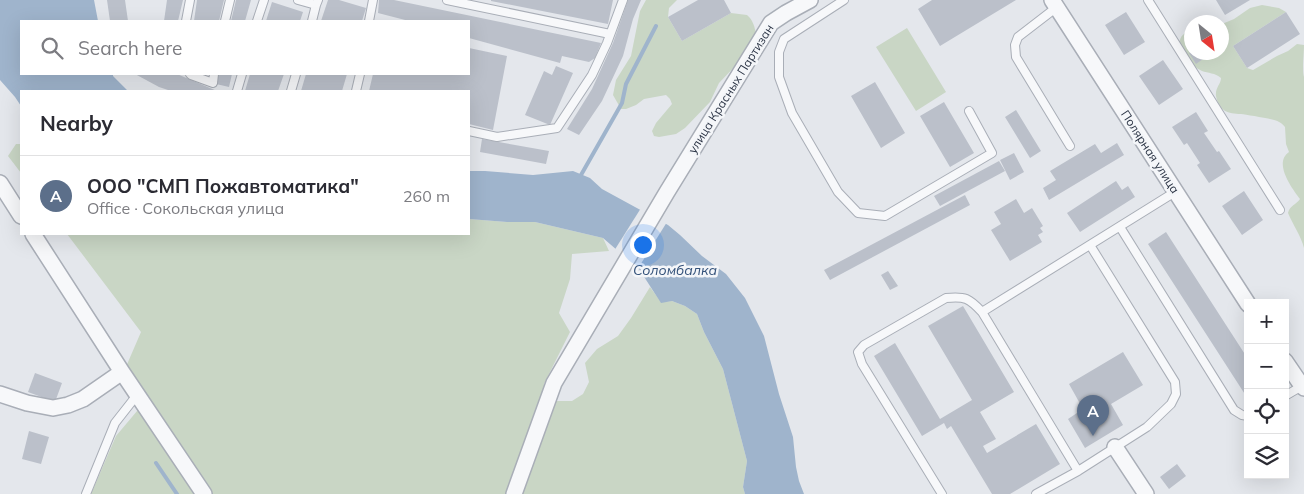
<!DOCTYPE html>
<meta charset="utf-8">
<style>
:root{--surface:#fff;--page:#f7f7f7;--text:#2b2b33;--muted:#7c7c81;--line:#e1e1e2;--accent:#b45309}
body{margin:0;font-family:Mulish,sans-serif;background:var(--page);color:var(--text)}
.controls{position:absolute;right:15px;bottom:15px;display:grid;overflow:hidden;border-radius:0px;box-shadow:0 5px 20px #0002}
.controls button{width:45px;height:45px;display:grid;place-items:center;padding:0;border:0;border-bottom:1px solid var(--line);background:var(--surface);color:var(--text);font:25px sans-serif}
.compass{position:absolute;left:1184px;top:15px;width:45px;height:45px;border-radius:50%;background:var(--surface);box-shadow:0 5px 20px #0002;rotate:150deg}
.you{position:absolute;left:642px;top:244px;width:18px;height:18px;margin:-12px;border:4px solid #fff;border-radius:50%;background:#1a73e8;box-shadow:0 0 0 8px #1a73e833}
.badge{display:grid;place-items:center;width:32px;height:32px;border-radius:50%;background:var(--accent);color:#fff;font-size:16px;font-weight:700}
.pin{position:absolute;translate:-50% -41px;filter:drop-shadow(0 1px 2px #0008)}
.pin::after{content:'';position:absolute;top:26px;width:18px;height:15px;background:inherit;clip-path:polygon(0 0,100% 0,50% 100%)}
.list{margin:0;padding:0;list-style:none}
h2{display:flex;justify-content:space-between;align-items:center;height:65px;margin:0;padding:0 20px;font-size:21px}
h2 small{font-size:16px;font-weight:400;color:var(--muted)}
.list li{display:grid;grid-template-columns:32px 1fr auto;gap:15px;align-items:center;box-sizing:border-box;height:80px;padding:0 20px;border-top:1px solid var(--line)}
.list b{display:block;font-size:19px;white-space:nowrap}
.list p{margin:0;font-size:16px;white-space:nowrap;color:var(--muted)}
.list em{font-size:16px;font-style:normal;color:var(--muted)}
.icon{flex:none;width:28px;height:28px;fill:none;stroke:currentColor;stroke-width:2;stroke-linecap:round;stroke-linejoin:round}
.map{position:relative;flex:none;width:1304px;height:494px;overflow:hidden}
.search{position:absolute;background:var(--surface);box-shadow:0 5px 20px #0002;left:20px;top:20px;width:450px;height:55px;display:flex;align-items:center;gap:12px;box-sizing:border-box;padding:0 18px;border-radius:0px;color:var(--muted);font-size:19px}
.panel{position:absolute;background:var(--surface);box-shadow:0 5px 20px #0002;left:20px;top:90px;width:450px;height:145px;border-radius:0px}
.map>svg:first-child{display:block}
.green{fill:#c9d6c5}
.water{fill:#9fb4cc}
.pier{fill:#e4e7ec}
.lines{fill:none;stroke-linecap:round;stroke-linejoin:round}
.stream{stroke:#9fb4cc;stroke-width:4}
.building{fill:#bbc0ca}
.lane-casing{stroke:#a9aeb7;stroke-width:10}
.street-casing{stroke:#a9aeb7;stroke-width:18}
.lane{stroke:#f7f8fa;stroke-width:8}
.street{stroke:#f7f8fa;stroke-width:15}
.labels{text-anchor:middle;stroke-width:5;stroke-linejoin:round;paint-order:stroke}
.street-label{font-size:12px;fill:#2b3445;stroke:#f4f6f9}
.water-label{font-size:14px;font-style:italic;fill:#34527a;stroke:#f4f6f9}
</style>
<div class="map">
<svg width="1304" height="494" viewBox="0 0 1304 494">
<rect width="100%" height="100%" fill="#e4e7ec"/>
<path class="green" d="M646,0h31l-8,8 -1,9 14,24 49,-28 16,2c6,5 8,12 9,20l-16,26 -21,22 -9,19 -25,26 -9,6 -17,3 -5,-1 -2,-5 4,-8 16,-19 -2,-5 -4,-4 -22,4 -8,6 -10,4h-5l-8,-14 3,-15 15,-24 9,-45z
M1262,5l17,3 7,4 -53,34 14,22 6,2 24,-14 11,-5 9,-7 7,1c0,9 -2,25 0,32v171c-3,-12 -11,-23 -16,-35 2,-8 8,-8 12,-14 -8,-11 -27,-36 -11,-47l-3,-8 -1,-17c-2,-2 -3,-4 -6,-5 -3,-3 -32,-7 -38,-8 -13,0 -22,-3 -25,-18 -1,-8 5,-12 5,-18 -6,-5 -13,-5 -19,-7 -12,-5 -16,-17 -23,-27 1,-9 6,-11 12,-15l1,23h30v-28l12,-5 16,-11z
M907,28l39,64 -30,19 -40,-64z
M16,144h5v29l-13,-17z
M469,219l38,3h28l68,16 6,13 -37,3 -2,25 -11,34 11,19 -26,52 10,17h18l11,-7 6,-12 -4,-19 12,-14 21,-13 13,-18 19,-31 11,15 11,-1 13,5 12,8 7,18 19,37 24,92 -4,26 2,7h-654l25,-58 32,-38 -23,-29 16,-37 -74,-98h402z"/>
<path class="water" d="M0,0h94l4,21h-77v53h92v2l15,15h-107v15l-6,-9 -15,-17z
M469,171h16l48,4 40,-4 17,7 12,11 66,36 12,10 22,21 24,18 19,24 19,38 15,58 14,43 3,30 3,14 5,13h-59l-2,-7 4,-26 -24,-92 -19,-37 -7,-18 -12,-8 -13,-5 -11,2 -22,-34 -36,-31 -68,-16h-28l-38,-3z"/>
<path class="pier" d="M641,208l26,14 -30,48 -23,-19z"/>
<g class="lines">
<path class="stream" d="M581,175l41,-72 4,-19 30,-58
M156,463l21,31"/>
</g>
<path class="building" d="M107,0h18l3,21h-18z
M167,0h16l-5,21h-14z
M197,0h27l-5,21h-25z
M236,0h15l-6,21h-14z
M328,0h11l27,8 -4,13h-41z
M379,0h15l207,43 -6,15 -6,4 -27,-6 -2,7 -91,-25v-17h-60l-31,-8z
M491,0h122l-5,24 -117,-23z
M628,0h13l-8,19 -10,37 -21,45 -23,34 -12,-6 25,-40 21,-46z
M698,0h26l7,13 -49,28 -14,-24z
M932,0h84l-76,46 -22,-37z
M1216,0h34l-25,15z
M272,2l31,10 -3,9h-34z
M1126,12l19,30 -21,13 -19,-30z
M1286,12l14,22 -53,34 -14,-22z
M469,48l38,8 -14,74 -24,-6v-33h-100l4,-17h96z
M1192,51v1h21l-17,12 -7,-11z
M1163,60l20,29 -24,16 -20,-29z
M556,66l17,7 -23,52 -25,-10 19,-44 8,4z
M135,74h42l40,17h-46l-12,-4z
M218,74h14l-3,13 -13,-3z
M250,74h34l-6,17h-33z
M306,74h41l-5,17h-41z
M875,82l30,51 -24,15 -30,-52z
M944,102l30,51 -24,14 -30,-51z
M1016,110l25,41 -11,7 -25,-41z
M1196,112l12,19 -4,2 13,19 2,-1 12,18 -22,14 -12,-18 3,-2 -13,-20 -3,2 -12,-18z
M482,139l67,12 -3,13 -66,-12z
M1117,143l7,12 -75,45 -6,-12 13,-8 -6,-9 45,-27 6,9z
M1014,153l10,19 -14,8 -10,-20z
M999,161l6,10 -65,35 -6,-10z
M1116,181l6,9 6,-4 7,11 -55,35 -13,-19z
M1244,191l19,29 -21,15 -20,-29z
M965,195l5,10 -140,75 -6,-10z
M1016,199l8,14 8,-5 11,18 -3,2 3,4 -5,3 4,7 -32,19 -19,-31 10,-6 -7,-12z
M1166,232l82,127v40l-100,-155z
M888,271l10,15 -8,4 -9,-15z
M963,306l51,86 -34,20 16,27 -13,7 4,7 49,-29 24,40 -50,30h-18l-41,-68 -4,3 -3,-6 -22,13 -48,-80 21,-13 45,76 32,-19 -44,-74z
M1123,352l20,33 -32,19 12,21 -38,23 -17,-29 15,-10 -14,-25z
M35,373l27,10 -7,19 -27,-10z
M29,431l20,6 -8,27 -19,-5z
M1177,464l9,12 -17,13 -9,-12z"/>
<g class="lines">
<g class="lane-casing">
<path id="lane" d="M298,0l18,5 2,-5
M447,0l163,34
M844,0l-60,39 -5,13v25l13,36 46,79 20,21 27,3 107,-63 -23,-42
M1148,0l132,210
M1057,7l-39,30 -3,8 1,12 54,89
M186,21l4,-21
M225,21l5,-21
M257,21l7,-21
M312,21l4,-16
M369,21l4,-21
M190,74l1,1 22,8 1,-9
M237,91l5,-17
M291,91l5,-17
M356,91l4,-17
M469,131l28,6 60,-9 35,-53 15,-32 16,-43
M1120,227l114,183 8,5 6,1
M982,312l193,-120
M1285,396l17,-10
M86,494l29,-71 22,-28
M942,494l-80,-130 -4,-12 6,-7 82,-47c19,-2 23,0 36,14l96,159
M1036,494l42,-23 69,-44 24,-23 5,-10 -1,-12 -85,-137"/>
</g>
<g class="street-casing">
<path id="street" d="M1052,0l196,304
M0,183l21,33
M33,234l89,138 82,122
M1285,361l17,25 2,2
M0,394l27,9 26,5 15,-3 15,-6 39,-27
M1115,447l31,47
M514,494l40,-111 113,-191 104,-169 15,-10 24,-13"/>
</g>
<use href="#lane" class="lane"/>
<use href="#street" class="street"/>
</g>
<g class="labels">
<g class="street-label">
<text transform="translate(731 89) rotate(-58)" y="4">улица Красных Партизан</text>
<text transform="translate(1150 152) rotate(57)" y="4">Полярная улица</text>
</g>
<g class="water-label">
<text x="675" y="275">Соломбалка</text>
</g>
</g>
</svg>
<div class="controls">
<button>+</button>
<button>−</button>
<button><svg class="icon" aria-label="locate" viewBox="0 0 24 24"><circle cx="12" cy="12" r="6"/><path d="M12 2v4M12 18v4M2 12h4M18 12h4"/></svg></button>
<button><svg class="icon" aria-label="layers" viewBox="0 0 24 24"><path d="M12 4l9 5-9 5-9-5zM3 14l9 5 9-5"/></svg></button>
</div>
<svg class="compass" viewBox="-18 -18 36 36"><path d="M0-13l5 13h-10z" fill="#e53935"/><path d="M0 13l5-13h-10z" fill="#7c7c81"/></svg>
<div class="you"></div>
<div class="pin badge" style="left:1093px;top:436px;background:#5c6f8a">A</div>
<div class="search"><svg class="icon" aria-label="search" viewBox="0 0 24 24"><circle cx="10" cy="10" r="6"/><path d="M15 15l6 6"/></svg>Search here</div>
<section class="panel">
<h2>Nearby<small></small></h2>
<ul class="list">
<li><span class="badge" style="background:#5c6f8a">A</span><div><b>ООО &quot;СМП Пожавтоматика&quot;</b><p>Office · Сокольская улица</p></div><em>260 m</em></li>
</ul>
</section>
</div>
